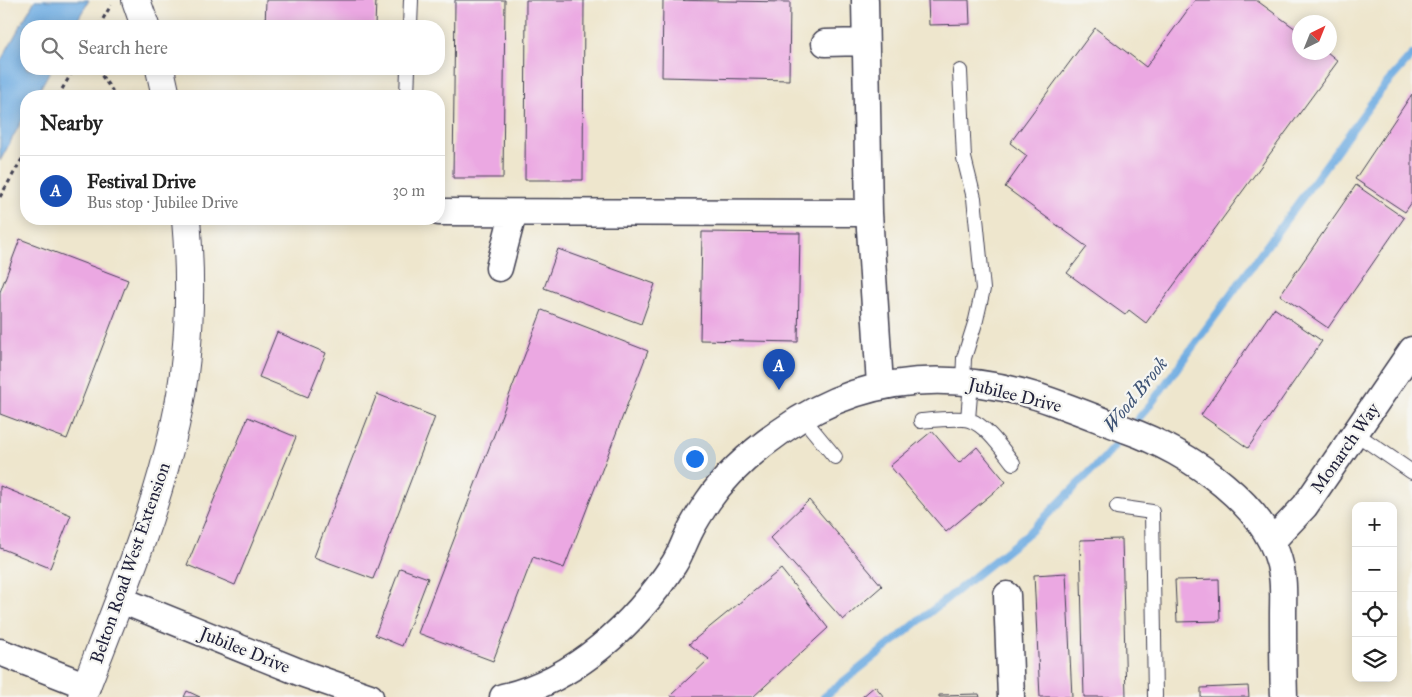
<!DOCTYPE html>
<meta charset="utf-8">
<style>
:root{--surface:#fff;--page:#f2f2f2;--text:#222;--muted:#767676;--line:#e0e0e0;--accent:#b5179e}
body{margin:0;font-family:"IM FELL Great Primer",serif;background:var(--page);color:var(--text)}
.controls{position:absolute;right:15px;bottom:15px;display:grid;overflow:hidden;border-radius:10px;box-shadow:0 2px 12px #0003}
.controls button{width:45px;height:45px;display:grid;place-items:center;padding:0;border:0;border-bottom:1px solid var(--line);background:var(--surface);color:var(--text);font:25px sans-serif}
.compass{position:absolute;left:1292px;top:15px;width:45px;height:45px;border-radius:50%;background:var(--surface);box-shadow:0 2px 12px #0003;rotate:43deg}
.you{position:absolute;left:694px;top:458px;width:18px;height:18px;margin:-12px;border:4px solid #fff;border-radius:50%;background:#1a73e8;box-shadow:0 0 0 8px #1a73e833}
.badge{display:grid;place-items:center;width:32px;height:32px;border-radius:50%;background:var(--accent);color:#fff;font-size:16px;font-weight:700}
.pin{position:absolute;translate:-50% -41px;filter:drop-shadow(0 1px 2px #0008)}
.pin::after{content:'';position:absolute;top:26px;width:18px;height:15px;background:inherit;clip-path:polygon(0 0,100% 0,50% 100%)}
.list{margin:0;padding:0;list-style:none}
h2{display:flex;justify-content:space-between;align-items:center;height:65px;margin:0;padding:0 20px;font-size:21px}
h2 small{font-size:16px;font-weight:400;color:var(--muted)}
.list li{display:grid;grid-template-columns:32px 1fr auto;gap:15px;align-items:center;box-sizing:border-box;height:70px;padding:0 20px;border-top:1px solid var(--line)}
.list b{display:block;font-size:19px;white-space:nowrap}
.list p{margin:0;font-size:16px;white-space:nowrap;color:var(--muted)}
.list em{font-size:16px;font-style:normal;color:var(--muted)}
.icon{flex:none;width:28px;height:28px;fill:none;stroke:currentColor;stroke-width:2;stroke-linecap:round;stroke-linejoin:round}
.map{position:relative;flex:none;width:1412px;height:697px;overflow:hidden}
.search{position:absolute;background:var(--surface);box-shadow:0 2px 12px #0003;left:20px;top:20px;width:425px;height:55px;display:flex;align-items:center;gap:12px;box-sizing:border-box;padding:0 18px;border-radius:20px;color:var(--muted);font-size:19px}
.panel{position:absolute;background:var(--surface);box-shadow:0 2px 12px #0003;left:20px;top:90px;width:425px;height:135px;border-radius:20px}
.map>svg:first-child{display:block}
.water{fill:#71ade2;stroke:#4a688e}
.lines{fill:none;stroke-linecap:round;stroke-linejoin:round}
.stream{stroke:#71ade2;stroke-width:8}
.building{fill:#eba8e2}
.lane-casing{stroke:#413f51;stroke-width:16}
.street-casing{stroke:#413f51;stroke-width:29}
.secondary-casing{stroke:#413f51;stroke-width:30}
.path{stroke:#413f51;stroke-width:3;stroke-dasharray:4 4;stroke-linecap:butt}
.lane{stroke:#fff;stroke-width:14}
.street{stroke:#fff;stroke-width:26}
.secondary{stroke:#fff;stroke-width:28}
.labels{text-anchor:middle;stroke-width:4.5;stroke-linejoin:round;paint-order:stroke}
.street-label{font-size:18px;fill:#22223b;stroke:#f6f6f2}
.water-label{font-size:19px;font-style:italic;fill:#3e5375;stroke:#f6f6f2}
</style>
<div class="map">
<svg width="1412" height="697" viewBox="0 0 1412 697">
<rect width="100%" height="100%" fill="#f6f6f2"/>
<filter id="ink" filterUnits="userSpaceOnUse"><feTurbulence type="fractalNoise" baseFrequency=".02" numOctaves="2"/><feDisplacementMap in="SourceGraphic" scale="10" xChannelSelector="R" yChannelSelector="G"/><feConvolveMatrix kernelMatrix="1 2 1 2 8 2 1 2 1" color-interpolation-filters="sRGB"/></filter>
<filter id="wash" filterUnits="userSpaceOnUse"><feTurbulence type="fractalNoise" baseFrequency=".0096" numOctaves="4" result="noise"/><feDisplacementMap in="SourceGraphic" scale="20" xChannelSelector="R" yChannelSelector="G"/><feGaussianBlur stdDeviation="1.12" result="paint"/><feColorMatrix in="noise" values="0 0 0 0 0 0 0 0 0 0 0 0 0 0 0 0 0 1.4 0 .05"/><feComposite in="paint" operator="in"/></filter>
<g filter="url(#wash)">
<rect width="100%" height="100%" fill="#eee6cd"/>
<path class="water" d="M35,0h54l-15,26h-48v43h25l-15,27h-10v17l-26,48v-99z"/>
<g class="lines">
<path class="stream" d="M824,697l206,-165 74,-74 46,-53 231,-315 31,-35"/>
</g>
<g id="blocks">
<path class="building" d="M266,0h110l-1,26h-110z
M455,0h50l-2,178h-50z
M526,0h58l-1,180h-58z
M663,0l127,2 -1,78 -127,-3z
M928,0h41l1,24 -41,1z
M1195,0h61l44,32v20h27l11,9 -192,262 -17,-13 -4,5 -58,-42 20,-26 -82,-60 22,-31 -17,-13 85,-115 51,39z
M1412,94v108l-7,10 -50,-33z
M1356,185l48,33 -76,110 -48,-33z
M702,232l98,1 -2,109 -98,-2z
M20,239l108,41 -61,159 -67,-25v-122z
M558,249l97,35 -14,40 -97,-36z
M1274,308l48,33 -74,107 -47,-33z
M542,310l106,41 -84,217 -31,-11 -40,104 -75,-28z
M277,332l49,21 -18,44 -49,-20z
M377,394l58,23 -62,162 -59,-22z
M248,417l48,20 -61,148 -48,-20z
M932,431l27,32 18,-16 29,35 -60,50 -56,-66z
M0,486l71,29 -21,53 -50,-20z
M809,500l73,86 -39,34 -73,-82z
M1122,539l4,158h-42l-4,-157z
M400,568l28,10 -26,68 -27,-11z
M781,569l47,59 -75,69h-81l-1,-2 38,-36 -20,-15z
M1066,573l6,124h-32l-6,-122z
M1219,579l1,42 -43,1 -2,-42z
M875,686l9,11h-22z
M1248,686l1,11h-48v-9z
M187,691l13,6h-16z
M979,694l1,3h-41v-2z"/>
</g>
</g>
<g filter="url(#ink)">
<use href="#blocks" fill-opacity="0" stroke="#413f51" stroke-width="1"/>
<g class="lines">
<g class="lane-casing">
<path id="lane" d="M410,26l1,-26
M960,71l4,87 10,40 9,91 -7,31 -12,38 -1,24
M407,96l1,-27
M802,417l33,40
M968,419l3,-36
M921,421c11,-1 37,-4 48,-1 17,5 33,29 44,43
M1355,433l57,39
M1117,507l35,5 3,185"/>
</g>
<g class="street-casing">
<path id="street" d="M865,0l4,213 11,172
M825,43l40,-1
M439,212l430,1
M499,268l14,-54
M1272,541l33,-35 107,-156
M1007,595l4,102
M121,600l183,74 66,23
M0,652l87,34
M503,697c71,-16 132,-73 171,-133 7,-11 11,-24 17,-35 5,-10 11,-19 17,-28 19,-28 45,-50 72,-69 79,-57 168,-63 259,-35 30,10 59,22 88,33 60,21 146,77 155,145 2,12 1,26 1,39 0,28 0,55 1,83"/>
</g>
<g class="secondary-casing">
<path id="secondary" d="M136,0l9,26
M160,69l6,27
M82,697c34,-89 72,-178 93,-272 15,-67 17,-137 11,-206"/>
</g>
<path class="path" d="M99,26l12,-21
M97,69l19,27
M58,96l16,-27
M0,197l26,-45"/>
<use href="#lane" class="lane"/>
<use href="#street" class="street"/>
<use href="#secondary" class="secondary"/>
</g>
</g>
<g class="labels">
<g class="street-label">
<text transform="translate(1015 395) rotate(14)" y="6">Jubilee Drive</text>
<text transform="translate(1345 448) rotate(-55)" y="6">Monarch Way</text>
<text transform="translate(130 563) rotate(-71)" y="6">Belton Road West Extension</text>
<text transform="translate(245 650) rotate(22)" y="6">Jubilee Drive</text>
</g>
<g class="water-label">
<text transform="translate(1135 394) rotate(-51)" y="7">Wood Brook</text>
</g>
</g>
</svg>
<div class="controls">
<button>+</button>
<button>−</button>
<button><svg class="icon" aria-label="locate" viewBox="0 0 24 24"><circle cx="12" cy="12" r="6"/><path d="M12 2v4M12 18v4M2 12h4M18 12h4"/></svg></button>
<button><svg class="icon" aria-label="layers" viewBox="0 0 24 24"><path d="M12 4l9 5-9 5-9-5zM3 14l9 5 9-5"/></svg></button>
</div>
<svg class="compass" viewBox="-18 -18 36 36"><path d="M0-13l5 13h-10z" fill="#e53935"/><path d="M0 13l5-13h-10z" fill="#767676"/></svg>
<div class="you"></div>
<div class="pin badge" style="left:779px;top:390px;background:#1a4fb4">A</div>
<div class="search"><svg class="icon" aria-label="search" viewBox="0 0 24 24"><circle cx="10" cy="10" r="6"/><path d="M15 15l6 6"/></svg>Search here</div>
<section class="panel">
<h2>Nearby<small></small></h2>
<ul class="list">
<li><span class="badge" style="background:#1a4fb4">A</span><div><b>Festival Drive</b><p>Bus stop · Jubilee Drive</p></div><em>30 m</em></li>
</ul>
</section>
</div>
